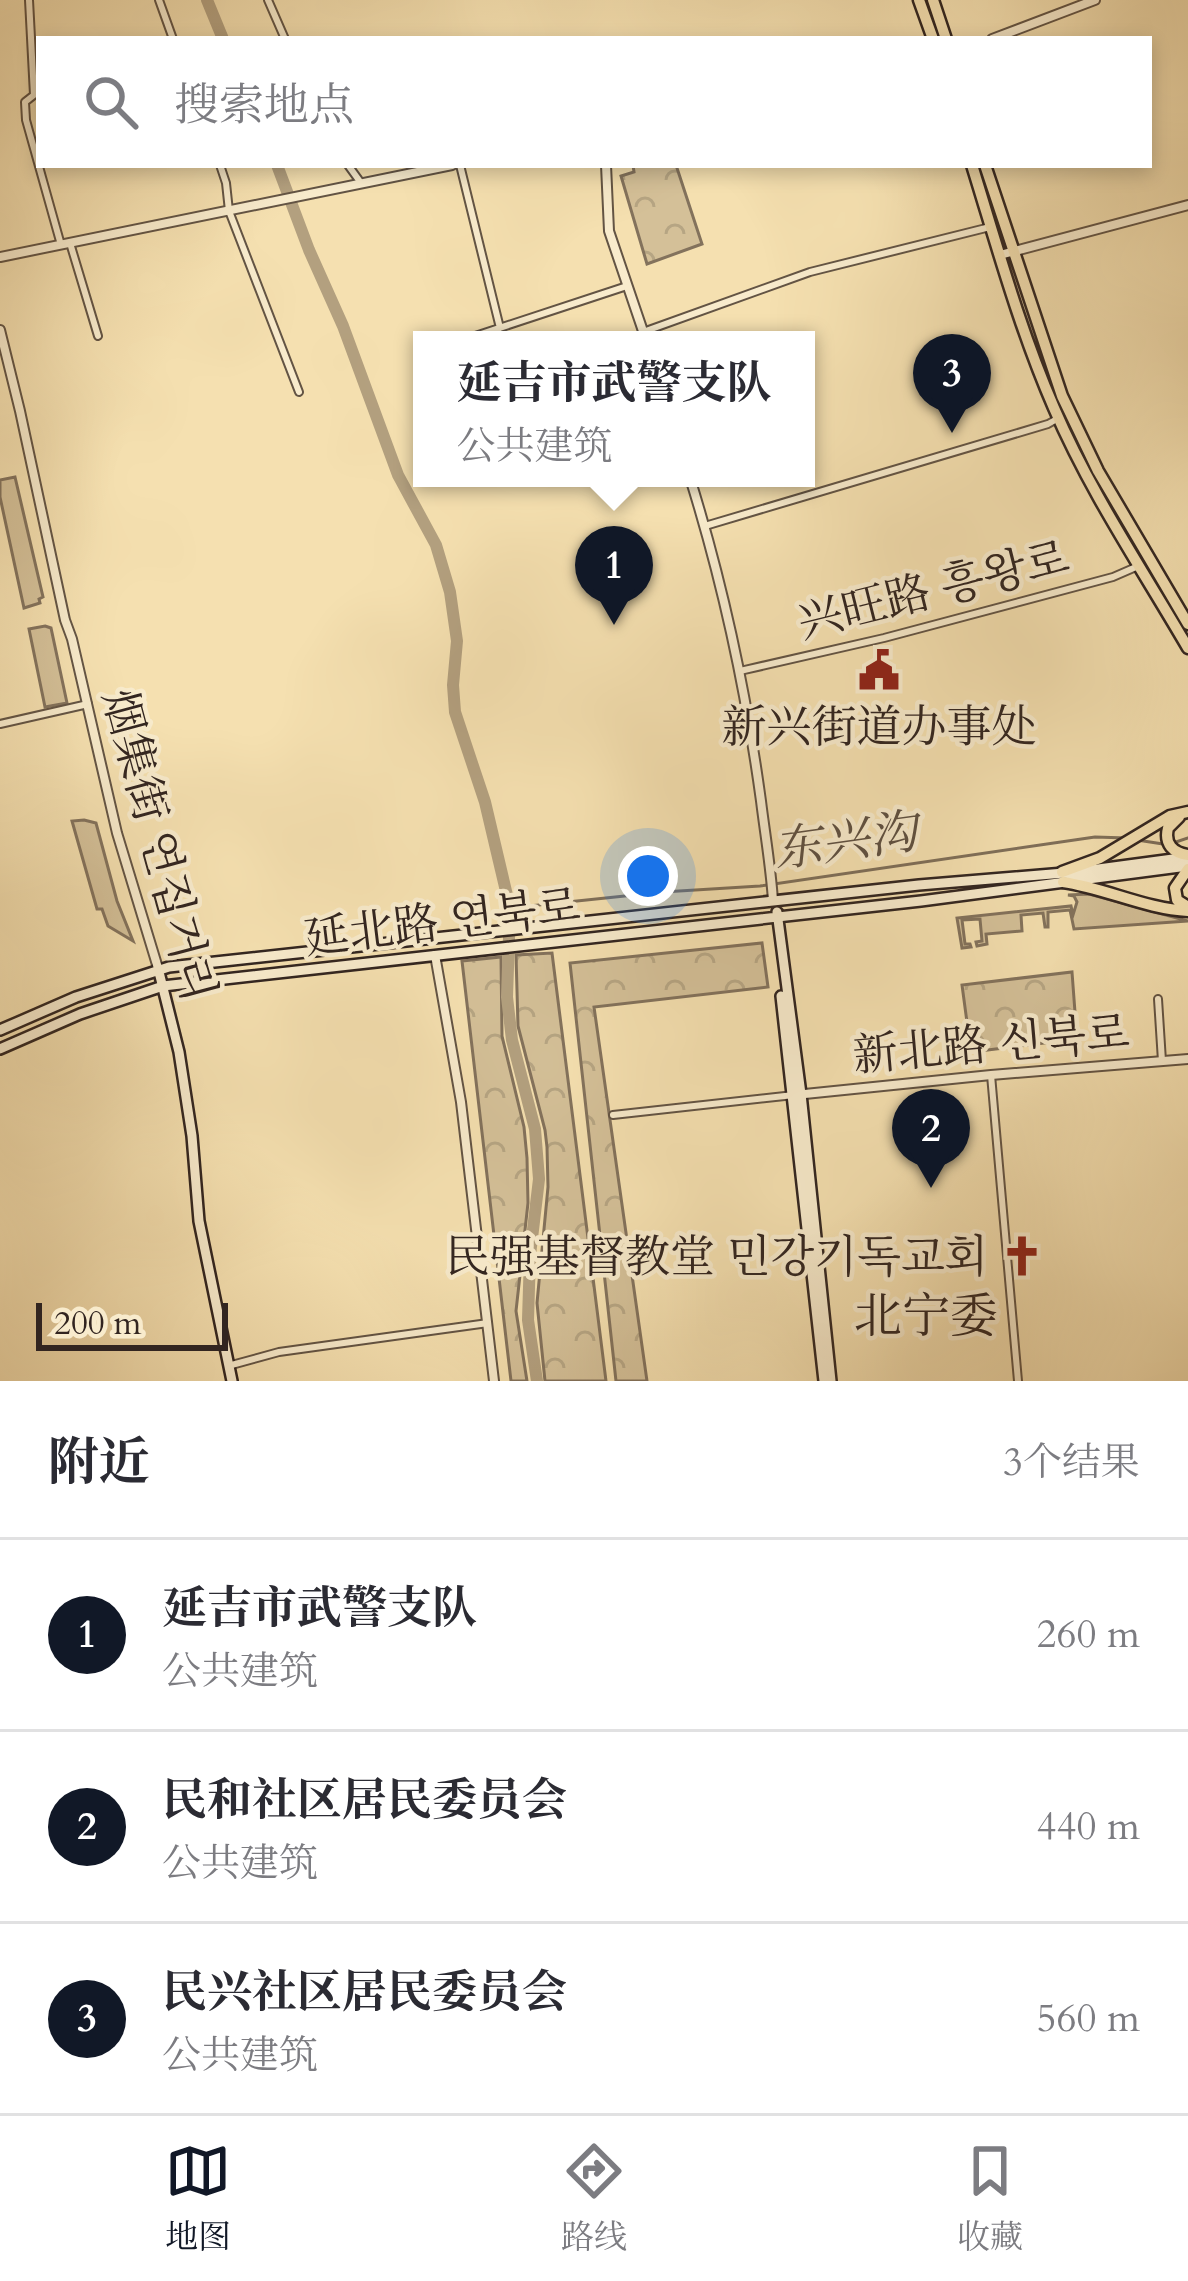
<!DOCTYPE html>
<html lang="zh">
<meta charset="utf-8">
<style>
:root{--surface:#fff;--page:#f7f7f7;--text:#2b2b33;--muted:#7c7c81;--line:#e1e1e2;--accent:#111827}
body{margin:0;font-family:Cardo,"Noto Serif SC","Noto Serif KR",serif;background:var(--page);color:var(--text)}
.scale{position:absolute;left:36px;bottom:30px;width:192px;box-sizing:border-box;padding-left:12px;border:6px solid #322520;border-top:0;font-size:33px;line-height:42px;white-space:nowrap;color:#322520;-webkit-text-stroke:9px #f8ebcc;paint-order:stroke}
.you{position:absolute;left:648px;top:876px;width:42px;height:42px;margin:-30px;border:9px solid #fff;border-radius:50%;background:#1a73e8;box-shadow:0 0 0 18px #1a73e833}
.badge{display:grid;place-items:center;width:78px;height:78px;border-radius:50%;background:var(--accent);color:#fff;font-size:39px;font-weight:700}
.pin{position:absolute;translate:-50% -99px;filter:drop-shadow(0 3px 6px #0008)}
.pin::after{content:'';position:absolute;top:63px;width:42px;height:36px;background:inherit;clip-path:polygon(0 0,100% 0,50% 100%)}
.popup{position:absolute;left:413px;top:331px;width:402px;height:156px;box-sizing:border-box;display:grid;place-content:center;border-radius:0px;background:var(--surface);filter:drop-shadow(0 3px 9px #0005);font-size:39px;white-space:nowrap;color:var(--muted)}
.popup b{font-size:45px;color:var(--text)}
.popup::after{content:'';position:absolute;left:50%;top:100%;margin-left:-24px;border:24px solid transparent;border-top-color:var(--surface)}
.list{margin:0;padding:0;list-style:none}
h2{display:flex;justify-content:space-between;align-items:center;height:156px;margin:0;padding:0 48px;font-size:51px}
h2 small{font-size:39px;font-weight:400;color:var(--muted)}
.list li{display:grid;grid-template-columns:78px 1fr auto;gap:36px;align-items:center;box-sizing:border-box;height:192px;padding:0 48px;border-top:3px solid var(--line)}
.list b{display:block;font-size:45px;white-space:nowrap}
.list p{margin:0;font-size:39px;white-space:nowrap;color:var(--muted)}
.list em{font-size:39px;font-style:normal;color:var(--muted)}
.icon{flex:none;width:66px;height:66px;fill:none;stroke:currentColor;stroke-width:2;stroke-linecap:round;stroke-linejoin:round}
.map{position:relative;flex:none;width:1188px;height:1381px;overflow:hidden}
.search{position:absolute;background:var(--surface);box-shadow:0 6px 18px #0003;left:36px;right:36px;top:36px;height:132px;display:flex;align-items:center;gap:30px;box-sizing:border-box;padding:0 42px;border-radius:0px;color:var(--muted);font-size:45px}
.sheet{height:732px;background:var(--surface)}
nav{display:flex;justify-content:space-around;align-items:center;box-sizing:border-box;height:168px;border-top:3px solid var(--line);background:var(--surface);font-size:33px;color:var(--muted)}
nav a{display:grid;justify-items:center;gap:6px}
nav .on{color:var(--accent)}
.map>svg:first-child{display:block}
.grass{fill:#d4c098;stroke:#83725c;stroke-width:3}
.park{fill:url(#park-crowns);stroke:#83725c;stroke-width:3}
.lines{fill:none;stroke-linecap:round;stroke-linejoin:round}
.stream{stroke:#7f6f59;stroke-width:3}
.river{stroke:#b3a07f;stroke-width:12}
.minor-casing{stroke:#635444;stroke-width:10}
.tertiary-casing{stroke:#635444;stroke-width:12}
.secondary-casing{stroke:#322520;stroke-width:14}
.primary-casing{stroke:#322520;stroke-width:15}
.minor{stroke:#f8ebcc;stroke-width:6}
.tertiary{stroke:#f8ebcc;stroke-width:8}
.secondary{stroke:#f8ebcc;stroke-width:9}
.primary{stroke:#f5e0b0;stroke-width:10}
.labels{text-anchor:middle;stroke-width:9;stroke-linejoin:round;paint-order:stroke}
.street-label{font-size:45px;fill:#322520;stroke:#f8ebcc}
.poi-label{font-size:45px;fill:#322520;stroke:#f8ebcc}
.water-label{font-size:48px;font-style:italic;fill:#5f5041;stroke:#f8ebcc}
.neighbourhood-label{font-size:48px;fill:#322520;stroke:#f8ebcc}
</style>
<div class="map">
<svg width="1188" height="1381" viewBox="0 0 1188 1381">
<defs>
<pattern id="park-crowns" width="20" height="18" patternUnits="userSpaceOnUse" patternTransform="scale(3)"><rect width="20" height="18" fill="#d4c098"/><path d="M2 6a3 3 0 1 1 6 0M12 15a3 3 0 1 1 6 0" fill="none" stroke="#b6a583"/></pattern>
</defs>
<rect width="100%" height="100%" fill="#f5e0b0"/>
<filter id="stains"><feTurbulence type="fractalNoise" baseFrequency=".00167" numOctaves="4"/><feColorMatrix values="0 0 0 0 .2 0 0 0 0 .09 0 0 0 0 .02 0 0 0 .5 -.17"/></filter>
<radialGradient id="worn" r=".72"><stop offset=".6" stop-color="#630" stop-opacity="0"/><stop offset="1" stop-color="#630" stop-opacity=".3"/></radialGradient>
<path class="grass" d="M15,477l28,120 -4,2 1,4 -16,5 -24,-111v-17z
M45,626l6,2 16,75 -22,4 -16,-78z
M84,820l12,3 21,78 16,40 -25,-15 -6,-17h-5l-25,-88z
M1089,894l99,27 -114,8 -4,-19 -22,2v15h-3l-2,-14 -22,2 1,16 -36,3 1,10 -10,2 -1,-4 6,-1 -2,-22 -18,1 3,24h5l1,3 -9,1 -5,-30 114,-12 2,9 4,-13 -3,-6 -6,-1z"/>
<path class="park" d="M633,165h43l26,79 -55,20 -26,-88 13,-4z
M762,943l6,44 -174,20 53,374h-31l-46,-418z
M552,953l54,428h-61l-8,-78 11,-116 -1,-40 -2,-17 -27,-104 -2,-71z
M501,957l1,79 22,91 3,31 1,45 -12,108 11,70h-16l-49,-420z
M1072,972l5,67 -106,13 -9,-67z"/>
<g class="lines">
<path class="stream" d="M1137,840l26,4
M1173,843l15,-5
M510,908l153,-16 97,-6 335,-49 32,1"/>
<path class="river" d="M207,0l16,39
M277,165l32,85 34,76 55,149 38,70 14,47 7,49 -4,44 2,27 30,90 25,106 -3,89 5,43 23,89 4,50 -9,76 -2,65 9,61"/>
<g class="minor-casing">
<path id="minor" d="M29,0l5,95 -9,7 1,18 35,125
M159,0l14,39
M268,0l17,39
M220,165l6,18 3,28 70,181
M348,165l13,18
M460,165l40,163
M70,243l28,93
M643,332l167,-60 180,-45
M463,340l164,-54
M705,526l343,-102 9,-5
M740,671l144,-33 229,-61 23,-10
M0,724l88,-20
M1158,999l4,62
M991,1075l27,306
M613,1115l181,-20
M228,1366l51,-14 209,-29"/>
</g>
<g class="tertiary-casing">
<path id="tertiary" d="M992,39l103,-39
M606,165l3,66 37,109
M1000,255l188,-50
M0,257l452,-92
M0,330l20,81 45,209 7,19 45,194 41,135
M690,478c33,106 56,213 71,323 4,33 10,67 12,100
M435,955l26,147 33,279
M795,1095l196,-20 197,-16"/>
</g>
<g class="secondary-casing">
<path id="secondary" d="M777,912l24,182 30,287
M158,968l21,84 13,84 7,85 33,160
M781,996l43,385
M0,1030l76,-33 93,-30 750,-82 157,-13 112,-15
M0,1049l80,-35 83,-28 758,-85 267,-35"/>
</g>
<g class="primary-casing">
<path id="primary" d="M919,0l14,39
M933,0l13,39
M972,165c25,81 48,165 82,243 36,84 88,161 134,240
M985,165l77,231 36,75 90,153
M1179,817l-11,11c-4,16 5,25 20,27
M1188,869l-13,19 2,12 11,7
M1062,872l38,-14 70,-42 18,-4
M1063,882c42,6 83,27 125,29"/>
</g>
<use href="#minor" class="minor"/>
<use href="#tertiary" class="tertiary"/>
<use href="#secondary" class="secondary"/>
<use href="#primary" class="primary"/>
</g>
<defs>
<g id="civic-bare" transform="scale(3.24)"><path d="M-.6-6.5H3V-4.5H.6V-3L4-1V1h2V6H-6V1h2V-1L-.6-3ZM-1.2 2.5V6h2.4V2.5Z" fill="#8f2418" stroke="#f8ebcc" stroke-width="2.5" paint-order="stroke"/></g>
<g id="church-bare" transform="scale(3.24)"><path d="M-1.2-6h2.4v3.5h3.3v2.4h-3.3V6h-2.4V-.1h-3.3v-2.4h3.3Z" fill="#8f2418" stroke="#f8ebcc" stroke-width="2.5" paint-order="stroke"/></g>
</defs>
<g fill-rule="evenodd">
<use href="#civic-bare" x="879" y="670"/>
<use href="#church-bare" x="1022" y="1256"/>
</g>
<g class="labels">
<g class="street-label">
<text transform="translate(933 589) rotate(-14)" y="16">兴旺路 흥왕로</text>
<text transform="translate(160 845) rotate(75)" y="16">烟集街 연집거리</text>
<text transform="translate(442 921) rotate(-7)" y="16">延北路 연북로</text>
<text transform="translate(991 1043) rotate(-5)" y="16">新北路 신북로</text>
</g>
<g class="poi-label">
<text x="879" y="742">新兴街道办事处</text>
<text x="988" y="1272" text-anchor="end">民强基督教堂 민강기독교회</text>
</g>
<g class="water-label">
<text transform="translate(845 840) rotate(-8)" y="17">东兴沟</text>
</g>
<g class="neighbourhood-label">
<text x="926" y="1332">北宁委</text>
</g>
</g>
<rect width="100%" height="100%" filter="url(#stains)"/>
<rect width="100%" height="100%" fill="url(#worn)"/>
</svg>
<div class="scale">200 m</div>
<div class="you"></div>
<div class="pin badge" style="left:614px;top:625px">1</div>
<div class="popup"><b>延吉市武警支队</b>公共建筑</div>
<div class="pin badge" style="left:931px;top:1188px">2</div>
<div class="pin badge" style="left:952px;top:433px">3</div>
<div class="search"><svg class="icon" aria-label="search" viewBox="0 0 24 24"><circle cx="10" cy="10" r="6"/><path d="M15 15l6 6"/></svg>搜索地点</div>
</div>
<section class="sheet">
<h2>附近<small>3个结果</small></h2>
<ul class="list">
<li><span class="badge">1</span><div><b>延吉市武警支队</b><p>公共建筑</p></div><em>260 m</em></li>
<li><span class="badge">2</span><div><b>民和社区居民委员会</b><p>公共建筑</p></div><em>440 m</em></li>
<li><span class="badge">3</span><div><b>民兴社区居民委员会</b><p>公共建筑</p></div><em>560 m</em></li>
</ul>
</section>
<nav>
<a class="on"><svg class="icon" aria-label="map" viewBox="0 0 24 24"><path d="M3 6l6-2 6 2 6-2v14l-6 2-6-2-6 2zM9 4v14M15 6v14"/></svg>地图</a>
<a><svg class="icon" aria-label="directions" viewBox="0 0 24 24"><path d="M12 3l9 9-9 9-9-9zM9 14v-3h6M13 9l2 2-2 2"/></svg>路线</a>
<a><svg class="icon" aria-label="saved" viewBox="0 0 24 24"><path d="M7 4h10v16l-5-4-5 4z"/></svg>收藏</a>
</nav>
